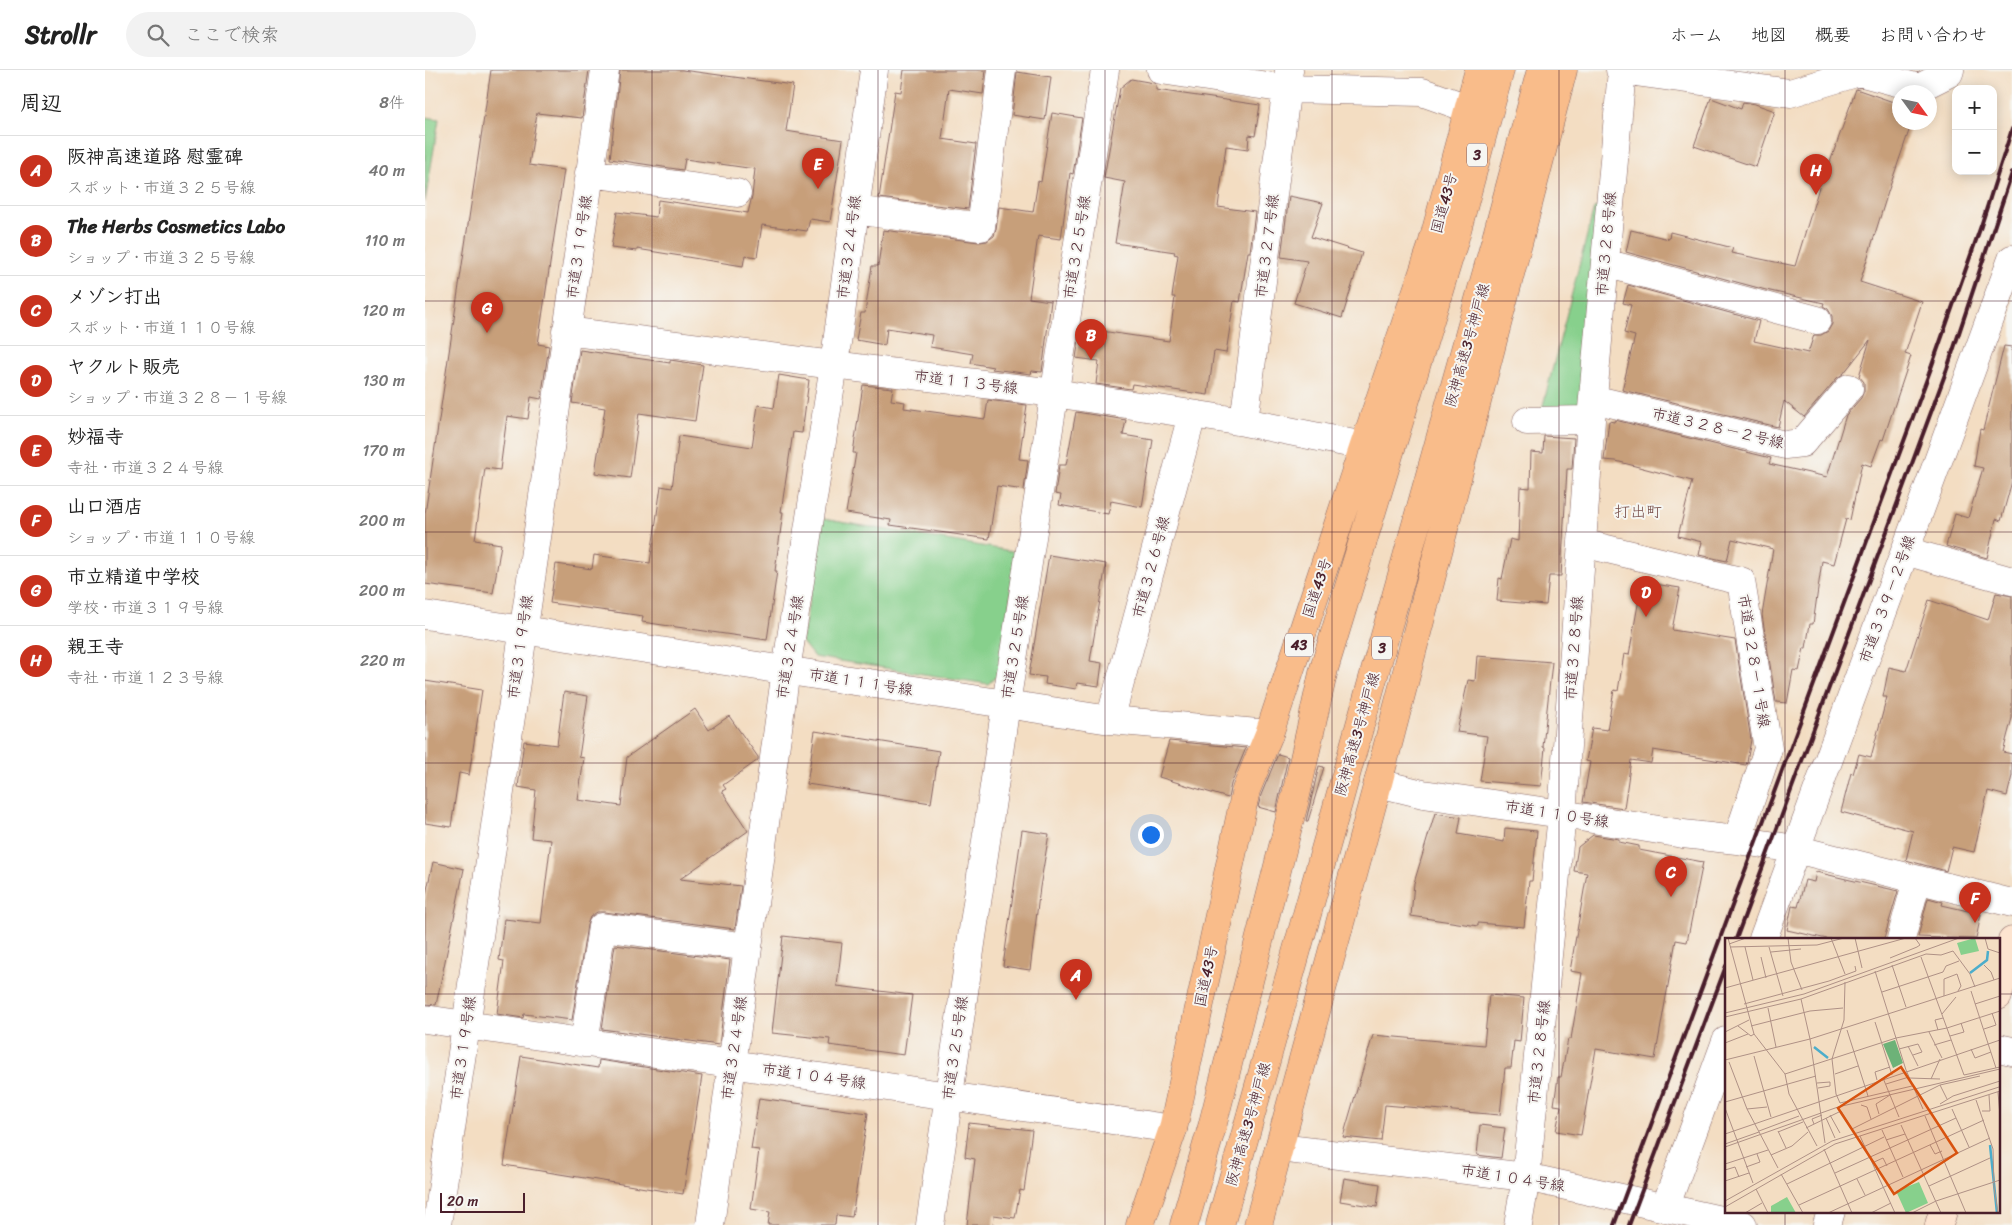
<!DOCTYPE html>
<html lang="ja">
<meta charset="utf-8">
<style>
:root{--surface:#fff;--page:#f2f2f2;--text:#222;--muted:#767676;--line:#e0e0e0;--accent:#c8321e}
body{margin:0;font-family:Sriracha,"Klee One",sans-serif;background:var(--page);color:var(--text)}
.controls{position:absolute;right:15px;top:15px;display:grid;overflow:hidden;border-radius:10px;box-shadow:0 2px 12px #0003}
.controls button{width:45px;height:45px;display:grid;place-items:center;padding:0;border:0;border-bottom:1px solid var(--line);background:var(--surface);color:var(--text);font:25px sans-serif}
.compass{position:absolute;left:1467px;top:15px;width:45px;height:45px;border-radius:50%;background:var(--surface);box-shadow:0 2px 12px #0003;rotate:123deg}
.scale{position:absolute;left:15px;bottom:12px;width:85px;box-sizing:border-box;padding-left:5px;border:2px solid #4a1f2b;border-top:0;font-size:14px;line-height:18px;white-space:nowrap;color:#4a1f2b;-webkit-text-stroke:4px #f6f6f2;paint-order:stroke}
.you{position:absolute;left:725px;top:764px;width:18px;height:18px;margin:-12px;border:4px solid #fff;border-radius:50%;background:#1a73e8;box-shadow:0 0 0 8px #1a73e833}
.badge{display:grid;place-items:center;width:32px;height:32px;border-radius:50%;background:var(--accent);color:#fff;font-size:16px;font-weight:700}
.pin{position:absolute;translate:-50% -41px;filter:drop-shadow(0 1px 2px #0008)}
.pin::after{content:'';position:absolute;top:26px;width:18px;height:15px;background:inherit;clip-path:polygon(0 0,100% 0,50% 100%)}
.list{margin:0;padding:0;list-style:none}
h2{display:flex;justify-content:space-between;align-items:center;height:65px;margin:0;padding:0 20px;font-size:21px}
h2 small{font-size:16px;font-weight:400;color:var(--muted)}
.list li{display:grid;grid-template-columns:32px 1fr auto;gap:15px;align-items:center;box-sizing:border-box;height:70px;padding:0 20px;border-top:1px solid var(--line)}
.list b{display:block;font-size:19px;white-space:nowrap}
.list p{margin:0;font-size:16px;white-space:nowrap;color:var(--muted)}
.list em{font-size:16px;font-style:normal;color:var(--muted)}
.icon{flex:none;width:28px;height:28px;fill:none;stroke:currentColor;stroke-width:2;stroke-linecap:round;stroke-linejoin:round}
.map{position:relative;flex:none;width:1587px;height:1155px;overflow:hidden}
header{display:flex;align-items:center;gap:30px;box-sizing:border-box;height:70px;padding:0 25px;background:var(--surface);border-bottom:1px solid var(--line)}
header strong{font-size:24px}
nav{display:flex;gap:28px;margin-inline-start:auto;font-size:18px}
.search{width:350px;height:45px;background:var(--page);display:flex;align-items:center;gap:12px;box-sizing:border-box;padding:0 18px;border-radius:28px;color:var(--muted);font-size:19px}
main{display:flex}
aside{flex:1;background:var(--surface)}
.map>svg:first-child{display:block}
.green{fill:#87d08c;stroke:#68785c}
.building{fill:#c79f7a}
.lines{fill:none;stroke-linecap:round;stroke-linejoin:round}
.street-casing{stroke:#856260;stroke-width:29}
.secondary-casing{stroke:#856260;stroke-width:29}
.highway-casing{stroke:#856260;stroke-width:29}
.street{stroke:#fff;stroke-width:28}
.secondary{stroke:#fde4d0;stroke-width:28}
.highway{stroke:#f9bc8a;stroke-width:28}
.rail{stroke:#4a1f2b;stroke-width:4}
.grid{fill:none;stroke:#4a1f2b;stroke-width:1;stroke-opacity:0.55}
.labels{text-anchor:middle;stroke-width:4;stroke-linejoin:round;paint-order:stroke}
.shield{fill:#f6f6f2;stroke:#7e6067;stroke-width:1}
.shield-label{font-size:14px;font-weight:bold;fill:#4a1f2b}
.street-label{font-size:15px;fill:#4a1f2b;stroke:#f6f6f2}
.neighbourhood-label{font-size:16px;fill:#764c47;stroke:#f6f6f2}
.inset-river{fill:none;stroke:#4cadcb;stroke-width:2.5}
.inset-road{fill:none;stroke:#af9186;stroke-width:1}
.view{fill:#d8530f;fill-opacity:0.15;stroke:#d8530f;stroke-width:2.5}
.inset-edge{fill:none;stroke:#4a1f2b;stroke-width:2.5}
</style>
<header>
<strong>Strollr</strong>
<div class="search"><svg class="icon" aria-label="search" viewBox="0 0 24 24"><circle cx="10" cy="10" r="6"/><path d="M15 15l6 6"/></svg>ここで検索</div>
<nav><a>ホーム</a><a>地図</a><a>概要</a><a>お問い合わせ</a></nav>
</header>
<main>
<aside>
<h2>周辺<small>8件</small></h2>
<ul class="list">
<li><span class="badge">A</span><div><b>阪神高速道路 慰霊碑</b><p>スポット · 市道３２５号線</p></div><em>40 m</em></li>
<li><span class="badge">B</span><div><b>The Herbs Cosmetics Labo</b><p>ショップ · 市道３２５号線</p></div><em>110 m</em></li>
<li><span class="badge">C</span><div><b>メゾン打出</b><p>スポット · 市道１１０号線</p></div><em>120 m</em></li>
<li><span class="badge">D</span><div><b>ヤクルト販売</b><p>ショップ · 市道３２８－１号線</p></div><em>130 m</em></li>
<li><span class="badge">E</span><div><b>妙福寺</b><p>寺社 · 市道３２４号線</p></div><em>170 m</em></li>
<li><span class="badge">F</span><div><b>山口酒店</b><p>ショップ · 市道１１０号線</p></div><em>200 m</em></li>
<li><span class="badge">G</span><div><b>市立精道中学校</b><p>学校 · 市道３１９号線</p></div><em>200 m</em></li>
<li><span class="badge">H</span><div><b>親王寺</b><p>寺社 · 市道１２３号線</p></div><em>220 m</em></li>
</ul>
</aside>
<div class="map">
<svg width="1587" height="1155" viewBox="0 0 1587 1155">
<rect width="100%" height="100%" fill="#f6f6f2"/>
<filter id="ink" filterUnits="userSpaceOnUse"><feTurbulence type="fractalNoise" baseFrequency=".02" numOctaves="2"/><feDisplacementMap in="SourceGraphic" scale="10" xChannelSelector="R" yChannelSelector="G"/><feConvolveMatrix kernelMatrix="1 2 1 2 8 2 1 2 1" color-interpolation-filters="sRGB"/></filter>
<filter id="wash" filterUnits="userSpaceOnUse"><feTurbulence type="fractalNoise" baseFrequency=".0096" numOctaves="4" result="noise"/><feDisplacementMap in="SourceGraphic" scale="20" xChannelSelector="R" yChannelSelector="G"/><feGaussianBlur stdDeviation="1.12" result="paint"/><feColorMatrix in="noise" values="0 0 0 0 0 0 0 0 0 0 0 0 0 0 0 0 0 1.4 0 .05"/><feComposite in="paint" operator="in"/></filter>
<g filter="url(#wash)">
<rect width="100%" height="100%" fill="#f3ddc2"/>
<path class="green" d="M0,47l14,2 -14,83z
M1176,136l-15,204 -45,3 53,-205z
M398,449l194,33 -18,122 -11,10 -174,-27 -12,-15z"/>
<g id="blocks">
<path class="building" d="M66,0h98l-7,48 -45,-5 -8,52 35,5 -26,174 11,2 -8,53 -10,-2 -3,22 -21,-3 -7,54 -15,-2 -10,72 26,4 -8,49 -68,-9v-70z
M195,0h62l111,15 -7,46 57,9 -13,82 -20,-3 -3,12 -45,-6 -5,32 -12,-2 -2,11 -106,-17v2l-26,-3 6,-36 39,5 2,-17 90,13 4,-17 3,-27 -70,-10 -2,11 -73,-11z
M479,0h82l-3,24 -34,-5 -7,50 34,5 -8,65 -89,-11 16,-107 6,1z
M592,2l34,5 -6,43 -33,-5z
M706,9l23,4 2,2v5l104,15 -5,31 -6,-1 -1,14 -22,-3 -8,61 37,5 -5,40h-2l-8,50 -6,-1 -8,52 -12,-2 -6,44 -76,-11 -1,5 -35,-5 3,-23 -23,-3 5,-30 88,13 6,-44h-3l6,-42 -4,-1 1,-2 -60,-9 10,-61 -21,-4 16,-90z
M1431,19l43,15v18h13l-24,70 -28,90 62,20 -17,52 6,2 -28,84 -2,-1 -10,27 -9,-3 -12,57 -4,-1 -12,45 -12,-3 -9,63h-3l-4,24h-2l-5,23 -6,-1 -6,33 -11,-1 -14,-87 11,-66 -41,-10 -5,22 -28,-6 3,-13 -24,-6 14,-55 -76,-20 -12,-1 5,-39 5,1 1,-2 156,38 -2,6 58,13 19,-62 15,-17 3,-7v-9l-5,-6 11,-36 -27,34 -6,4 -33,39 -20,-16 -6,26 -156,-37 13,-54 -11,-3 7,-28 -8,-2 5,-18 131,36 -5,20 54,12 6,-18h7l7,-4 4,-7v-8l-4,-7 -5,-3 1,-3 -58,-13 -140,-38 5,-22 38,9 1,-7 63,16 -2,5 64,13 26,-85 2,1z
M1286,28l30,11 2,-7 12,2 20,7 -19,56 -62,-21z
M627,43l30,5 -9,56 -3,-1 -9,66 -23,-3 -9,62 22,3 -9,71 -10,-1 -1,3 -39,-5 1,-2 -22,-4 2,-9 -43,-7 2,-12 -45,-7 -2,17 -29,-5 5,-27h4l7,-47h6l5,-36 96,12 8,-1 7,-5 2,-7 3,-22 34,5 5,-31 3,1z
M864,126l34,7 -12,34 51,16 -20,65 -48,-15 13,-42 -26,-4z
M1579,276l8,1v134l-11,40 -5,-2 -9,39 -41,-12 9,-32 13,4 15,-50 -9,-2 6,-37 3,1z
M155,280l90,13v-3l33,5 -8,56 -56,-8 -9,65 -35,-5 10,-65 -33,-5z
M354,305l30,5 -7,53 -9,-1 -12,80h2l-8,59h2l-10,69 -125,-18 1,-6 -93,-13 6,-39 36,5 2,-14 56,8 11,-77 11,2 7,-52 73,11 6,-42 16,3z
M438,315l30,3 -2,12 14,2 -1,6 81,11 3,-19 39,5 -8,54 9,1 -4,30 -27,-4 -8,53 -99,-14 1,-5 -45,-7 10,-60h-3z
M651,342l50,8 -3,15 30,5 -11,67 -31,-6 -3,13 -49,-9 2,-10 -6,-1 4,-29h7z
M1119,366l30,2 -2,31h-5l-6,107h-12l-3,29 -49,-4 2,-23 3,1 8,-40 8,2 2,-54 10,1 1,-36 12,1z
M624,485l57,9 -16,97 12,2 -3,23 -22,-3 -1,6 -31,-5 1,-7 -17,-2z
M1217,512l38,6 -8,42 63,10 16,100 -4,22 -1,3 -93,-15 -2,13 -20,-3 -7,48 -41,-6 7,-40 -4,-1 6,-33 15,2 7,-40 4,1 6,-37 5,1z
M1571,523l16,3v122l-9,34 9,2v22l-5,20 -19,-5 -14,61 -22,-5 -6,24 -40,-11 7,-29 -72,-19 10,-39 2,1 6,-20 12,3 16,-60h-4l6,-30 17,4 23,-71 59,20z
M1052,586l75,6 -9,85 2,1 -4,38 -61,-5 7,-45 -30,-4 11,-52 7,1z
M0,611l57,9 -13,85 -10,-2 -8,54 -26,-4z
M139,622l24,4 -9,61 5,1 -6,42 43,6 6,-49 68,-48 14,21 20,-14 29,41v3l-35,25 3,4 -4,2 26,40 -68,48 61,7 -6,43 -131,-17h-7l-7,5 -3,8 -15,95 -48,-6 -1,4 -26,-4 7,-53 -5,-1 5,-41 37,4 10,-83 -20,-2 5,-48 -18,-3 6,-46 33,4z
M390,661l124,20 -8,52 -124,-19z
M744,671l77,7 -15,36 -3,14 -69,-21z
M853,684l10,3 -12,55 -18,-5 3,-12z
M894,696l5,1 -16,54h-2z
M1010,743l26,4 -3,17 46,8 1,-14 32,3 -5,50h-3l-5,46 -46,-4v3l-67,-10 3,-33z
M597,760l27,4 -9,53 -10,83 -27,-4z
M1168,765l26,4v3l20,4v4l64,12 -16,80 -11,-2 -21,119 -59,-10 -15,86 -25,-4 5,-25 -7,-1 4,-28h3l7,-38h3l11,-66 -12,-2 17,-98 -13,-2 4,-24z
M8,792l31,7 -28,136 -11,-1v-105z
M1391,802l82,19 -14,48h-57l-40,-9 5,-24 6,1 7,-27 9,2z
M1503,828l15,4 -1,3 39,9 -5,25 -58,-2z
M358,866l59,7 -5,43 75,9 -8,60 -75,-10 1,-6 -58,-6z
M190,875l115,15 -11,85 -117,-16z
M1064,925l35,3 -4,44 -6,-1 -3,27h-6l-5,47 -115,-10 -4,36 -38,-4 30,-102 111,10z
M96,986l77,12 1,-8 103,16 -19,118 -179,-29z
M334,1028l109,15 -16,104 -16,-2 -1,10h-67l2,-13 -19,-3 8,-59 -8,-1z
M544,1053l63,7 -8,61 -4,-1 -5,28 -21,-3 -1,10h-26l8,-66 -10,-2z
M1055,1055l25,3 -4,30 -24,-3z
M919,1108l36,6 -3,23 -37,-6z"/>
</g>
</g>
<g filter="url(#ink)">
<use href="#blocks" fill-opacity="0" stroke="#856260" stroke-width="1"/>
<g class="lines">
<g class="street-casing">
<path id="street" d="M736,0l126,19 135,3 48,17
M1195,0l170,23 69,-21 60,16 30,-15 1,-3
M164,103l148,20
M429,140l127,17 21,-157
M1180,193l212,57
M141,261l488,62 190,29 120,24
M1168,329l192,46 17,-2 47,-55
M1102,351l64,-1
M819,352l45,-352
M1157,473l159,38 27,168 -31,91
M1480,481l107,30
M0,545l685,105 159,14
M685,650l82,-305
M953,713l45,11 139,20 121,20 54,6 58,9 217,54
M1338,869l249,-680
M1476,869l16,-59
M0,949l748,110
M159,973l18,-116 146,20
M1573,978l14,3
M854,1078l247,29 217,48
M1240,1138l61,-167
M12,1155l168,-1155
M285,1155l76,-555 48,-305 40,-295
M505,1155l76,-521 99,-634
M1093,1155l8,-48 36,-363 29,-394 31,-350
M1402,1155l4,-14"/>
</g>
<g class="secondary-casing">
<path id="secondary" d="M1573,926l14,-55
M1514,1155l4,-14"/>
</g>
<g class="highway-casing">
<path id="highway" d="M715,1155l33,-96 73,-339 23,-56 95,-288 67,-197 48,-179
M759,1155l28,-98 84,-332 28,-126 130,-428 46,-171
M795,1155l274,-979 47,-176
M833,1155l120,-442 185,-713"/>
</g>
<use href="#street" class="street"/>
<use href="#secondary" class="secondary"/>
<use href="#highway" class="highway"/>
<path class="rail" d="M1311,869l211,-570 65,-196
M1189,1155l317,-857 50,-142 31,-97
M1204,1155l97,-259"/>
</g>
</g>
<path class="grid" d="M227,0v1155M453,0v1155M680,0v1155M907,0v1155M1134,0v1155M1360,0v869M0,231h1587M0,462h1587M0,693h1587M0,924h1301M1573,924h14M1360,1141v14"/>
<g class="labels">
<g class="shield">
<rect x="1042" y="73.5" width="20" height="23" rx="4"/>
<rect x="860" y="563.5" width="28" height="23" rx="4"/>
<rect x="947" y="566.5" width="20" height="23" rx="4"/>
</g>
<g class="shield-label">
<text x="1052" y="90">3</text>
<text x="874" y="580">43</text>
<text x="957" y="583">3</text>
</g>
<g class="street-label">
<text transform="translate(1019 133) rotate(-75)" y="5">国道43号</text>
<text transform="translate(1181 174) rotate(-85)" y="5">市道３２８号線</text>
<text transform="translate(842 176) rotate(-83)" y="5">市道３２７号線</text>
<text transform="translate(154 177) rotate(-82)" y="5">市道３１９号線</text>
<text transform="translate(424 177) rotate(-83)" y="5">市道３２４号線</text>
<text transform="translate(652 177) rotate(-81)" y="5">市道３２５号線</text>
<text transform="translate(1042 275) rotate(-74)" y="5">阪神高速3号神戸線</text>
<text transform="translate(541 312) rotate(7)" y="5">市道１１３号線</text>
<text transform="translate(1293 358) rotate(13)" y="5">市道３２８－２号線</text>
<text transform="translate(726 497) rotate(-75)" y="5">市道３２６号線</text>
<text transform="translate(892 518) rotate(-72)" y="5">国道43号</text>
<text transform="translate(1462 529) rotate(-70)" y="5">市道３３９－２号線</text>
<text transform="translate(95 577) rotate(-82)" y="5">市道３１９号線</text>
<text transform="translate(365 577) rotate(-81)" y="5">市道３２４号線</text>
<text transform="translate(590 577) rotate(-81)" y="5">市道３２５号線</text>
<text transform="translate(1149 578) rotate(-86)" y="5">市道３２８号線</text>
<text transform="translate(1329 591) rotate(81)" y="5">市道３２８－１号線</text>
<text transform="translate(436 612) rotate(9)" y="5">市道１１１号線</text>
<text transform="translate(932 664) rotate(-74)" y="5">阪神高速3号神戸線</text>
<text transform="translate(1132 744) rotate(9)" y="5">市道１１０号線</text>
<text transform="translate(781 906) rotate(-78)" y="5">国道43号</text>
<text transform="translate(38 978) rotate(-82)" y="5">市道３１９号線</text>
<text transform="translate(309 978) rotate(-82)" y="5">市道３２４号線</text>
<text transform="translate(530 978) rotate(-82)" y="5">市道３２５号線</text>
<text transform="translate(1114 982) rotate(-84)" y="5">市道３２８号線</text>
<text transform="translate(389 1006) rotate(8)" y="5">市道１０４号線</text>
<text transform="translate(823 1054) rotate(-74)" y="5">阪神高速3号神戸線</text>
<text transform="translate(1088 1108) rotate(9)" y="5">市道１０４号線</text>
</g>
<g class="neighbourhood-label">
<text x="1213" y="447">打出町</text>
</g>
</g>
<g transform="translate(1300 868)">
<rect width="275" height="275" fill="#f3ddc2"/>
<path d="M250,0l4,13 -18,4 -4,-12zM194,244l9,21 -22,10 -10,-22zM62,259l9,16h-25v-7z" fill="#87d08c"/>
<path d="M170,102l8,23 -10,5 -10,-24z" fill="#6db278"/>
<path class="inset-river" d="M245,35l17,-13 1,-9M89,109l14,11M265,207l7,68"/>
<path class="inset-road" d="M3,0l26,96 31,40 4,20 28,52M63,0l3,24 11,28M106,0l14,36M130,0l7,30M260,0l3,11 12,4M4,6l17,-6M5,9l87,-2 27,-7M20,9l8,33M44,9l14,49M46,14l30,-3M36,19l5,21M196,19l43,118 36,-8M165,20l27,-11 3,-2 -5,-7M167,27l14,42M259,27l7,7 3,8M150,33l31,99 17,39M120,44l-1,38 -12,39 4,35 4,9 72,-17M0,50l181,-50M246,53l25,77M157,54l61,-20 3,-6 13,-5M219,58v-17l13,-5 4,12 -3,5M76,61l9,40 15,104M19,66l85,-23 27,-10 -1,-5M250,66l25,-8M43,70l8,39M0,75l79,-19 155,-56M217,76l14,-17M0,79l76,-18 125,-45 15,1 12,-4 17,23 5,13M150,84l17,53M13,88l13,10 3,-2M26,88l59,-15 33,-3M259,91l12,-4 -4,-12M122,92l21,66M213,92l-3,-10 8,-2M0,94l24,-12M204,94l13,26M225,98l14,-4 -3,-9M0,105l23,-9M209,107l17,-5M183,108l10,20M174,111l19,-5 4,8 -9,3M246,111l4,9 16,-6M29,118l17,61M0,122l85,-21 190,-61M4,124l18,47 31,59M60,136l111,-36 51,-10 53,-17M110,136l23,-8M158,140l16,39M184,140l31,1M206,141l9,-20M152,142l-2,-8 15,-5M92,145l13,-1v4l-12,2M161,146l23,-7M215,147l7,14M273,154l2,24M251,162l17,49 1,38 4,26M0,164l91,-26M215,166l13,-8 47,-15M136,167l6,2 4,12M0,170l28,75M22,171l20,-2M227,171l17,38M257,173h8l-1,-16M154,176l-3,-10 14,-9M105,177l10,18M200,178l41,97M101,180l9,20M89,186l-2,-5 10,-4M176,187l40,88M81,190l35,-17 11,18M127,191l88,-44 40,-9M157,192l21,47M34,193l40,-15M53,193l8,17M53,194l25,-10M0,196l275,-94M135,198l35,77M161,202l19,-6M0,206l34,-12M205,207l5,9 7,-3M0,209l113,-40 162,-38M99,211l28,64M46,217l21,-9 16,-14M147,225l11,-5 4,8M0,226l43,-14M21,229l14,-5 -3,-8M0,232l10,-3 4,10M110,235l121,-55M56,236l22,39M132,241l8,16M0,243l24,-8M0,244v19M62,246l97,-47M204,248l61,-28M31,251l12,24M0,263l107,-60 167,-54M74,267l185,-85M0,269l110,-63 165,-53M20,275l17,-10M103,275l162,-75M146,275l20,-10M187,275l24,-12 64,-21"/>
<path class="view" d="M176,129l56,86 -63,41 -56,-86z"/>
<rect width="275" height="275" class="inset-edge"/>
</g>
</svg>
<div class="controls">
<button>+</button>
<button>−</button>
</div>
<svg class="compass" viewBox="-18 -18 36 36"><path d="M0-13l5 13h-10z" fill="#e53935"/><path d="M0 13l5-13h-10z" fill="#767676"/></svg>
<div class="scale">20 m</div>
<div class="you"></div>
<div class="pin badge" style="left:651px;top:930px">A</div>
<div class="pin badge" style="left:666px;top:290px">B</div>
<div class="pin badge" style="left:1246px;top:827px">C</div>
<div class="pin badge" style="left:1221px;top:547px">D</div>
<div class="pin badge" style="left:393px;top:119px">E</div>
<div class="pin badge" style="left:1550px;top:853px">F</div>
<div class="pin badge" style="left:62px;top:263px">G</div>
<div class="pin badge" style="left:1391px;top:125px">H</div>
</div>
</main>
